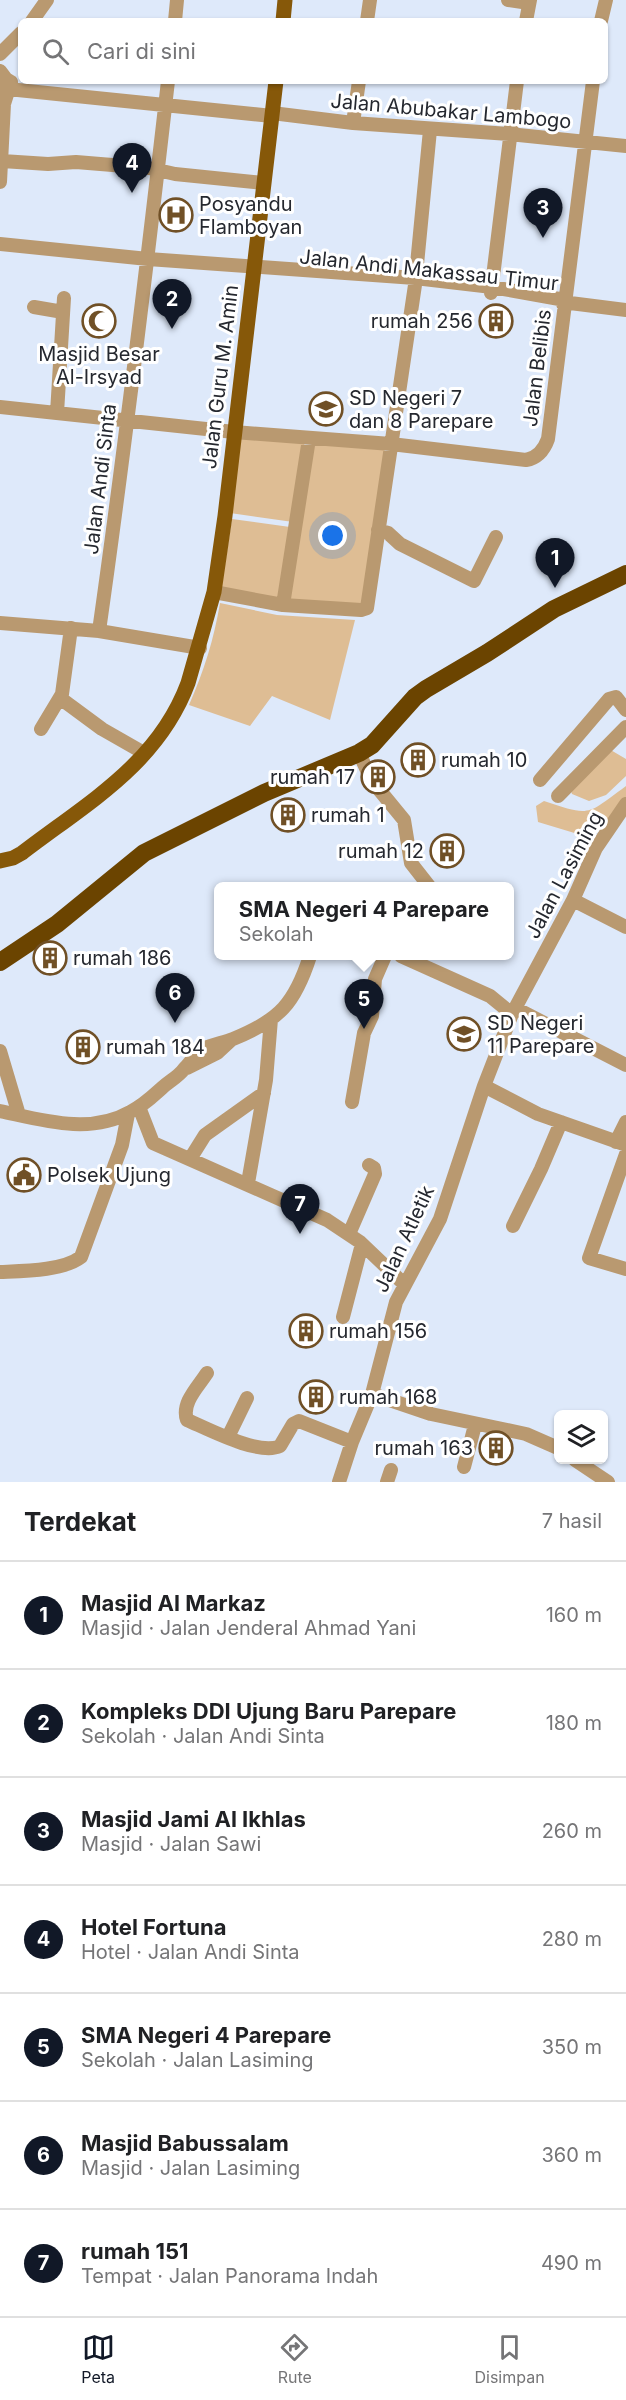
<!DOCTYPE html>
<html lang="id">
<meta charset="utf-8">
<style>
:root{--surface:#fff;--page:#f6f6f6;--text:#202124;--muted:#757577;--line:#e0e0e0;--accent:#111827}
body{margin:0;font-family:Inter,sans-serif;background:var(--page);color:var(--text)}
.controls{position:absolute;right:18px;bottom:18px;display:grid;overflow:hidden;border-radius:9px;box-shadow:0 2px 4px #0004}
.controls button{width:54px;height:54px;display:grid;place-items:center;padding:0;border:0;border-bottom:2px solid var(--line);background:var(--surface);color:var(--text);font:30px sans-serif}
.you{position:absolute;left:333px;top:536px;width:21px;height:21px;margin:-15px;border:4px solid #fff;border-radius:50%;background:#1a73e8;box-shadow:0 0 0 9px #1a73e833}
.badge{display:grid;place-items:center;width:39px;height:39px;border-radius:50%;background:var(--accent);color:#fff;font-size:20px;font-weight:700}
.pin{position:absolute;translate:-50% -50px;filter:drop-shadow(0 2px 3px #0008)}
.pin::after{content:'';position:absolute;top:32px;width:21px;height:18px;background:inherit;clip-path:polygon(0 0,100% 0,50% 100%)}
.popup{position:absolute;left:214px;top:882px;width:300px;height:78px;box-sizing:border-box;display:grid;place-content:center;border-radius:9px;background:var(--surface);filter:drop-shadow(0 2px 4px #0005);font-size:20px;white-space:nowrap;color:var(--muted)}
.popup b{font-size:22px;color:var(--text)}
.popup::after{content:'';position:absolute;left:50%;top:100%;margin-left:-12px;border:12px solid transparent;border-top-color:var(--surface)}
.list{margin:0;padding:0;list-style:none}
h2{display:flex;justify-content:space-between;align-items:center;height:78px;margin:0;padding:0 24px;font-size:26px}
h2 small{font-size:20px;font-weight:400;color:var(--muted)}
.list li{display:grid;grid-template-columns:39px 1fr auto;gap:18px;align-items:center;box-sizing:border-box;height:108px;padding:0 24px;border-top:2px solid var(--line)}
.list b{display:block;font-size:22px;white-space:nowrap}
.list p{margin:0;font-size:20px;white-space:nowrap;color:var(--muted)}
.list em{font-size:20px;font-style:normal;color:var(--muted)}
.icon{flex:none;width:33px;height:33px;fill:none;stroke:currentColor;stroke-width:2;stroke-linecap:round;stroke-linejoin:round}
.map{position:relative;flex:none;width:626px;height:1482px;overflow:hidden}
.search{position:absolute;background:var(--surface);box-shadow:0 2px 4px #0004;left:18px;right:18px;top:18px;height:66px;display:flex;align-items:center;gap:15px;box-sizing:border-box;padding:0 21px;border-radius:9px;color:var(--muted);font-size:22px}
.sheet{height:834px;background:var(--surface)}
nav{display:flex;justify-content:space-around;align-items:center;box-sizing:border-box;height:84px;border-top:2px solid var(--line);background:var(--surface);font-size:16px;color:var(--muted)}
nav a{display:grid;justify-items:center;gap:3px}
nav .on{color:var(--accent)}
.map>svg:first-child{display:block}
.green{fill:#debd94}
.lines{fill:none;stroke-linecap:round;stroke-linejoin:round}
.minor{stroke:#b99970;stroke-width:14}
.major{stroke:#865809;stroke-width:15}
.highway{stroke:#6b4400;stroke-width:18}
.labels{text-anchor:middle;stroke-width:6;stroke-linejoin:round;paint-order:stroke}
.street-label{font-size:20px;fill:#25282f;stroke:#fff}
.poi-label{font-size:20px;fill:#25282f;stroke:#fff;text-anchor:start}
</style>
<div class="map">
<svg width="626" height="1482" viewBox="0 0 626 1482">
<rect width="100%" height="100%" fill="#dee9fa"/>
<path class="green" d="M242,433l63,7 -12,82 -63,-9z
M312,442l73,5 -19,161 -82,-6z
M232,519l58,8 -13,75 -56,-12z
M220,603l57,12 78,5 -25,100 -58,-24 -22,30 -61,-21c15,-34 25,-66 31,-102z
M609,749l17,10v17l-20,19 -17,6 -17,-7 -2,-6z
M626,786v15l-35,37 -53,-16 -2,-16 8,-5c48,16 42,14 82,-15z"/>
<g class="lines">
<path class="minor" d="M508,0l21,3
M32,21l15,-21
M175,21l2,-21
M367,21l3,-21
M526,21l4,-21
M601,21l5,-21
M0,54l21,-21
M0,71l6,8 5,3
M0,86l8,3 264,27
M272,113l81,10 156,11 117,12
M353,123l6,-42
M2,161l46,3 28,-2 73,6 26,6 88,9
M0,182l4,-78 7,-22
M0,244l148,15 267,19 77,9 73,13 5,3
M491,293l26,-212
M563,304l7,-1 56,7
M34,307l29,5
M0,407l234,25 157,12 135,16c12,-2 18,-10 22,-21l45,-358
M57,413l7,-115
M378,530l10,3 12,11 74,37 22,-44
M214,592l69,13 78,5 6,-2 48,-323 15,-155
M283,605l26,-166
M0,623l99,8 101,17
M99,631c26,-183 48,-366 69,-550
M60,698l42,31 42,24
M41,729l21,-35 9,-66
M359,753l13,28 32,39 7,43 18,23
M540,780l69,-81 7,-2 10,13
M558,796l68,-69
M573,900l53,27
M401,956l89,40 22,18
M515,1008l111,57
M0,1051l19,64
M187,1068l30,-15 14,-13
M484,1086l54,28 88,31
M352,1102l12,-69 8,-17 3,-37 10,-23
M139,1107l14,36 174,77 33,22 44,42
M0,1111c42,9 90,24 130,1 13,-6 23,-16 33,-25 7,-6 16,-11 21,-18 7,-7 10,-14 19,-20 10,-5 20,-6 30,-10 47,-19 62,-36 77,-83
M616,1142l10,-20
M626,1154l-37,104 37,11
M190,1159l15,-24 59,-42
M248,1183l18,-103 5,-61
M513,1226l28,-57 20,-47
M349,1234l26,-60 -1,-6 -5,-3
M0,1272c22,-1 63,-1 81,-15l41,-112 6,-31
M343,1317l19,-73
M207,1373c-9,14 -26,30 -20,47 21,9 72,36 93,26l13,-22 6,-3 53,21
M372,1394l59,20 95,20 32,14
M228,1437l19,-39
M575,1460l33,22
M464,1467l11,-42
M339,1482l13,-40 20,-48 24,-92 44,-83 44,-133 28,-72 61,-114 23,-52 30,-44
M387,1482l4,-12"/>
<path class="major" d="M283,21l2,-21
M0,861l13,-3 9,-5c65,-50 136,-89 166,-170l26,-91 11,-76 51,-435"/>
<path class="highway" d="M0,962l57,-38 87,-71 120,-60 95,-40 13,-8 43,-48 11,-8 61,-36 67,-44 72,-35"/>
</g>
<defs>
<g id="hospital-ring" transform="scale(1.725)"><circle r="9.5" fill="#fff" stroke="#705026" stroke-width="1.5"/><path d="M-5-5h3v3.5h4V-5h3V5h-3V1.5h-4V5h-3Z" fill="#705026"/></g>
<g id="mosque-ring" transform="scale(1.725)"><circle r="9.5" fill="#fff" stroke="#705026" stroke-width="1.5"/><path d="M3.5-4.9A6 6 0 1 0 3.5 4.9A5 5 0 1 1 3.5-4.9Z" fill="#705026"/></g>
<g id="building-ring" transform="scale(1.725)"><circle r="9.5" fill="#fff" stroke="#705026" stroke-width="1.5"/><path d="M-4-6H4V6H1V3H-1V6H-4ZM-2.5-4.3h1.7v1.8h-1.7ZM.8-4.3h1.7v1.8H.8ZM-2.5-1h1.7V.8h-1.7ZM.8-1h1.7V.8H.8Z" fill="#705026"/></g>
<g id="school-ring" transform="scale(1.725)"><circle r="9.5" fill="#fff" stroke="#705026" stroke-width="1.5"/><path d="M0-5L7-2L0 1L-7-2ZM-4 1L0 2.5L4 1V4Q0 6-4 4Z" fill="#705026"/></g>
<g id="civic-ring" transform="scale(1.725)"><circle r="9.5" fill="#fff" stroke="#705026" stroke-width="1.5"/><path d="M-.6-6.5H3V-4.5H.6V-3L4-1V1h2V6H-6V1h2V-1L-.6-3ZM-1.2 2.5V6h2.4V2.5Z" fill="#705026"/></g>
</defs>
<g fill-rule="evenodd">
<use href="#hospital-ring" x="176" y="215"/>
<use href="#mosque-ring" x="99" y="321"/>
<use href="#building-ring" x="496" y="321"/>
<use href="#school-ring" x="326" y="409"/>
<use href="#building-ring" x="418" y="760"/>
<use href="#building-ring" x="378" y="777"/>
<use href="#building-ring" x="288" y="815"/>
<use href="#building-ring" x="447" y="851"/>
<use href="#building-ring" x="50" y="958"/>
<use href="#school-ring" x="464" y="1034"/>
<use href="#building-ring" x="83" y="1047"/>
<use href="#civic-ring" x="24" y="1175"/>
<use href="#building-ring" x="306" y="1331"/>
<use href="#building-ring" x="316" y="1397"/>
<use href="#building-ring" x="496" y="1448"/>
</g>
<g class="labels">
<g class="street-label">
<text transform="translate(451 111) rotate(5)" y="7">Jalan Abubakar Lambogo</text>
<text transform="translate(429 270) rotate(6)" y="7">Jalan Andi Makassau Timur</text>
<text transform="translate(537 368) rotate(-83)" y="7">Jalan Belibis</text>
<text transform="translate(220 377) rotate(-83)" y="7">Jalan Guru M. Amin</text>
<text transform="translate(100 479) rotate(-83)" y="7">Jalan Andi Sinta</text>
<text transform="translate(564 875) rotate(-62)" y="7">Jalan Lasiming</text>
<text transform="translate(404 1239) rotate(-65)" y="7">Jalan Atletik</text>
</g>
<g class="poi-label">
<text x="199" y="211">Posyandu<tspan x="199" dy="23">Flamboyan</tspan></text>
<text x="473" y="328" text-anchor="end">rumah 256</text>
<text x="99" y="361" text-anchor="middle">Masjid Besar<tspan x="99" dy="23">Al-Irsyad</tspan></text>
<text x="349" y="405">SD Negeri 7<tspan x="349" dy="23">dan 8 Parepare</tspan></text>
<text x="441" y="767">rumah 10</text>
<text x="355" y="784" text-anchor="end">rumah 17</text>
<text x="311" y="822">rumah 1</text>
<text x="424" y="858" text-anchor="end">rumah 12</text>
<text x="73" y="965">rumah 186</text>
<text x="487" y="1030">SD Negeri<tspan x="487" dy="23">11 Parepare</tspan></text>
<text x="106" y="1054">rumah 184</text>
<text x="47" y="1182">Polsek Ujung</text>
<text x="329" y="1338">rumah 156</text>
<text x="339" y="1404">rumah 168</text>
<text x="473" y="1455" text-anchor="end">rumah 163</text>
</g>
</g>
</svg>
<div class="controls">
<button><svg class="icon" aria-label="layers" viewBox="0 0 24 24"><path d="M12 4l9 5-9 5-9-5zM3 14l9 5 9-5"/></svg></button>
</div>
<div class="you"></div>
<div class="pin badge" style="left:555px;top:588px">1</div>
<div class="pin badge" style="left:172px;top:329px">2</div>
<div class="pin badge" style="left:543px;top:238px">3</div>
<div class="pin badge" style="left:132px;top:193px">4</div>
<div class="pin badge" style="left:364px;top:1029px">5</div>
<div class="popup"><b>SMA Negeri 4 Parepare</b>Sekolah</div>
<div class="pin badge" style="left:175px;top:1023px">6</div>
<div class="pin badge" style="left:300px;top:1234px">7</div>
<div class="search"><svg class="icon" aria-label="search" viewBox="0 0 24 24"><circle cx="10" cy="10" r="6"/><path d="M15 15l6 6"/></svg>Cari di sini</div>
</div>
<section class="sheet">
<h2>Terdekat<small>7 hasil</small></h2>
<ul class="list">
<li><span class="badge">1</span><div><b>Masjid Al Markaz</b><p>Masjid · Jalan Jenderal Ahmad Yani</p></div><em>160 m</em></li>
<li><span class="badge">2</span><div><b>Kompleks DDI Ujung Baru Parepare</b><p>Sekolah · Jalan Andi Sinta</p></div><em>180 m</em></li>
<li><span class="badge">3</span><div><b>Masjid Jami Al Ikhlas</b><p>Masjid · Jalan Sawi</p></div><em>260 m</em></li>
<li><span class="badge">4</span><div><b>Hotel Fortuna</b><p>Hotel · Jalan Andi Sinta</p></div><em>280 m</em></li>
<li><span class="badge">5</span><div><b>SMA Negeri 4 Parepare</b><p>Sekolah · Jalan Lasiming</p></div><em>350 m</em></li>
<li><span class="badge">6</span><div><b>Masjid Babussalam</b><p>Masjid · Jalan Lasiming</p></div><em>360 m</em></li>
<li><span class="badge">7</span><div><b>rumah 151</b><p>Tempat · Jalan Panorama Indah</p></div><em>490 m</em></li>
</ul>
</section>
<nav>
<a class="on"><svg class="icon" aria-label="map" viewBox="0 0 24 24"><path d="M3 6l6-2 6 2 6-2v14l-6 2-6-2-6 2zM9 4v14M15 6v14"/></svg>Peta</a>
<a><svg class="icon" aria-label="directions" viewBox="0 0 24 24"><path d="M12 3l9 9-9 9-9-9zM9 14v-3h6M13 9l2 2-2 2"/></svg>Rute</a>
<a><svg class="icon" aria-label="saved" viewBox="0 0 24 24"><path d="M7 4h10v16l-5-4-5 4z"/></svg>Disimpan</a>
</nav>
